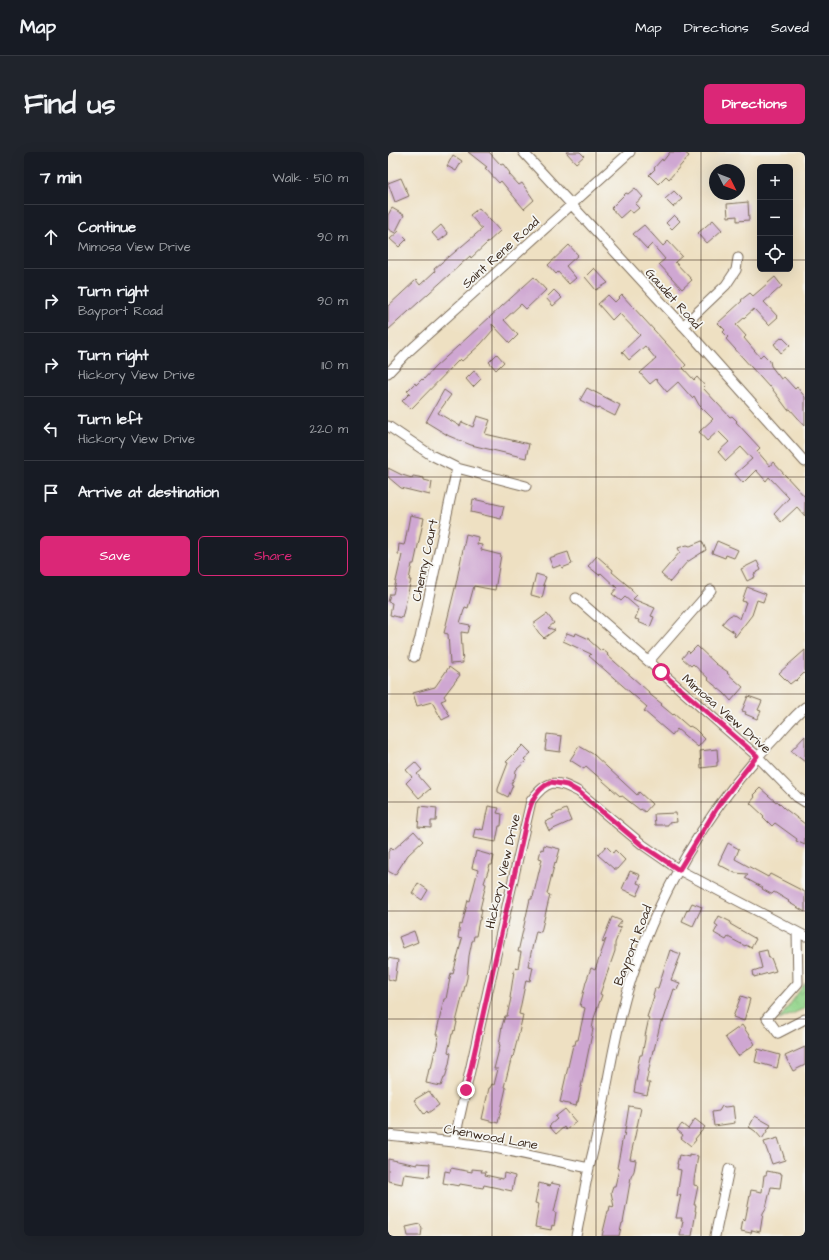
<!DOCTYPE html>
<meta charset="utf-8">
<style>
:root{--surface:#171b24;--page:#20242c;--text:#f1f3f6;--muted:#9ea1a6;--line:#363941;--accent:#db2777}
body{margin:0;font-family:"Architects Daughter",sans-serif;background:var(--page);color:var(--text)}
.controls{position:absolute;right:12px;top:12px;display:grid;overflow:hidden;border-radius:6px;box-shadow:0 4px 16px #0002}
.controls button{width:36px;height:36px;display:grid;place-items:center;padding:0;border:0;border-bottom:1px solid var(--line);background:var(--surface);color:var(--text);font:20px sans-serif}
.compass{position:absolute;left:321px;top:12px;width:36px;height:36px;border-radius:50%;background:var(--surface);box-shadow:0 4px 16px #0002;rotate:132deg}
.stop{position:absolute;width:12px;height:12px;margin:-9px;border:3px solid #db2777;border-radius:50%;background:#fff}
.stop.end{background:#db2777;border-color:#fff;box-shadow:0 1px 4px #0008}
.list{margin:0;padding:0;list-style:none}
h2{display:flex;justify-content:space-between;align-items:center;height:52px;margin:0;padding:0 16px;font-size:17px}
h2 small{font-size:13px;font-weight:400;color:var(--muted)}
.list li{display:grid;grid-template-columns:26px 1fr auto;gap:12px;align-items:center;box-sizing:border-box;height:64px;padding:0 16px;border-top:1px solid var(--line)}
.list b{display:block;font-size:15px;white-space:nowrap}
.list p{margin:0;font-size:13px;white-space:nowrap;color:var(--muted)}
.list em{font-size:13px;font-style:normal;color:var(--muted)}
.actions{display:flex;gap:8px;padding:12px 16px}
.actions a{flex:1;padding:9px 0;border:1px solid var(--accent);border-radius:6px;text-align:center;font-size:14px;color:var(--accent)}
.actions .main{background:var(--accent);color:#fff}
.icon{flex:none;width:22px;height:22px;fill:none;stroke:currentColor;stroke-width:2;stroke-linecap:round;stroke-linejoin:round}
.map{position:relative;flex:none;width:417px;height:1084px;overflow:hidden;border-radius:6px}
header{display:flex;align-items:center;gap:24px;box-sizing:border-box;height:56px;padding:0 20px;background:var(--surface);border-bottom:1px solid var(--line)}
header strong{font-size:19px}
nav{display:flex;gap:22px;margin-inline-start:auto;font-size:14px}
.intro{display:flex;align-items:center;justify-content:space-between;box-sizing:border-box;height:96px;padding:0 24px}
h1{margin:0;font-size:28px}
.button{padding:10px 18px;border-radius:6px;background:var(--accent);color:#fff;font-size:14px;font-weight:700}
main{display:flex;gap:24px;padding:0 24px}
aside{flex:1;background:var(--surface);border-radius:6px;box-shadow:0 4px 16px #0002}
.map>svg:first-child{display:block}
.park{fill:url(#park-crowns);stroke:#677f54}
.building{fill:#cfa7d2}
.lines{fill:none;stroke-linecap:round;stroke-linejoin:round}
.street-casing{stroke:#7a6a57;stroke-width:11}
.street{stroke:#fff;stroke-width:9}
.route{stroke:#db2777;stroke-width:5}
.grid{fill:none;stroke:#3b2a1e;stroke-width:1;stroke-opacity:0.55}
.labels{text-anchor:middle;stroke-width:3.5;stroke-linejoin:round;paint-order:stroke}
.street-label{font-size:13px;fill:#3b2a1e;stroke:#f6f6f2}
</style>
<header>
<strong>Map</strong>
<nav><a>Map</a><a>Directions</a><a>Saved</a></nav>
</header>
<div class="intro"><h1>Find us</h1><a class="button">Directions</a></div>
<main>
<aside>
<h2>7 min<small>Walk · 510 m</small></h2>
<ul class="list">
<li><svg class="icon" aria-label="ahead" viewBox="0 0 24 24"><path d="M12 20V5M6 11l6-6 6 6"/></svg><div><b>Continue</b><p>Mimosa View Drive</p></div><em>90 m</em></li>
<li><svg class="icon" aria-label="right" viewBox="0 0 24 24"><path d="M7 20v-9h11M14 6l5 5-5 5"/></svg><div><b>Turn right</b><p>Bayport Road</p></div><em>90 m</em></li>
<li><svg class="icon" aria-label="right" viewBox="0 0 24 24"><path d="M7 20v-9h11M14 6l5 5-5 5"/></svg><div><b>Turn right</b><p>Hickory View Drive</p></div><em>110 m</em></li>
<li><svg class="icon" aria-label="left" viewBox="0 0 24 24"><path d="M17 20v-9H6M10 6l-5 5 5 5"/></svg><div><b>Turn left</b><p>Hickory View Drive</p></div><em>220 m</em></li>
<li><svg class="icon" aria-label="arrive" viewBox="0 0 24 24"><path d="M6 21V4h12l-3 4 3 4H6"/></svg><div><b>Arrive at destination</b></div></li>
</ul>
<div class="actions"><a class="main">Save</a><a>Share</a></div>
</aside>
<div class="map">
<svg width="417" height="1084" viewBox="0 0 417 1084">
<defs>
<pattern id="park-crowns" width="20" height="18" patternUnits="userSpaceOnUse"><rect width="20" height="18" fill="#93d48b"/><path d="M2 6a3 3 0 1 1 6 0M12 15a3 3 0 1 1 6 0" fill="none" stroke="#80b678"/></pattern>
</defs>
<rect width="100%" height="100%" fill="#f6f6f2"/>
<filter id="ink" filterUnits="userSpaceOnUse"><feTurbulence type="fractalNoise" baseFrequency=".025" numOctaves="2"/><feDisplacementMap in="SourceGraphic" scale="8" xChannelSelector="R" yChannelSelector="G"/><feConvolveMatrix kernelMatrix="1 2 1 2 8 2 1 2 1" color-interpolation-filters="sRGB"/></filter>
<filter id="wash" filterUnits="userSpaceOnUse"><feTurbulence type="fractalNoise" baseFrequency=".012" numOctaves="4" result="noise"/><feDisplacementMap in="SourceGraphic" scale="16" xChannelSelector="R" yChannelSelector="G"/><feGaussianBlur stdDeviation="0.9" result="paint"/><feColorMatrix in="noise" values="0 0 0 0 0 0 0 0 0 0 0 0 0 0 0 0 0 1.4 0 .05"/><feComposite in="paint" operator="in"/></filter>
<g filter="url(#wash)">
<rect width="100%" height="100%" fill="#eee0c2"/>
<path class="park" d="M417,831v25l-26,12z"/>
<g id="blocks">
<path class="building" d="M80,0h21l12,13 2,-1 7,9 -1,1 10,11 3,-2 12,17 -10,9 -23,-28 -2,2 -14,-15 2,-1z
M178,0h14l4,4 -8,7z
M282,0h14l5,4 -20,23 -3,-3 -8,8 -9,-9 6,-6 -1,-1 8,-9 1,2z
M65,3l9,6 -6,10 -9,-5z
M13,26l8,18 -14,6 -7,-19z
M247,36l8,9 -8,7 4,4 -6,5 -4,-3 -9,8 -9,-10 15,-15 2,1z
M286,39l8,8 -9,8 -8,-8z
M360,50l1,18 -12,1v-5l-9,1 -1,-13z
M4,56l12,7 -9,18 -7,-4v-14z
M91,56l21,23 -29,27 -1,-2 -82,74v-24l28,-26 4,5 15,-14 -1,-2 15,-13v1l33,-28 -12,-14z
M286,63l6,6 -8,8 -6,-6z
M325,68l9,10 -15,13 -9,-10z
M53,73l7,9 -9,7 -7,-8z
M256,73l19,21 5,-5 14,15 -7,6 17,18 -10,9 -23,-25 6,-5 -13,-15 -5,5 -14,-15z
M11,79l8,8 -8,8 -9,-8z
M181,93l9,10 -12,11 10,12 -7,6 -11,-12 -2,2 -8,-9z
M206,116l14,15 -12,7 -11,-13z
M146,125l12,13 -20,19 -5,-5 -17,16 14,15 -8,8 -18,-19 1,6 -12,14 -19,17 -2,-2 -49,50 -9,-8 8,-8 -3,-2 8,-8 1,2 6,-6 1,1 12,-13z
M387,125l7,9 -18,16 14,15 -9,8 -15,-16 -18,16 10,11 -2,2 16,19 3,-3 7,7 1,5 10,13 3,-2 11,12 2,-2 8,10v29l-15,-17 -2,1 -18,-24 -1,1 -43,-48 2,-2 -5,-5 2,-2 -7,-7 24,-22 -1,-1 9,-7 3,3z
M166,138l8,8 -9,8 -7,-8z
M220,143l7,7 7,-7 64,70 -3,3 11,12 3,-3 8,9 -2,2 27,29 2,-1 5,5 -1,1 24,26 -3,3 13,15 3,-4 24,26 8,9v19l-8,-9 -16,15 -7,-8 15,-16 -20,-21 -3,4 -10,-11 -13,13 -8,-9 17,-15 -11,-12 -15,14 -8,-9 11,-10 -11,-11 -11,10 -8,-9 14,-13 -14,-14 -5,-9 -2,2 -14,-16 -11,10 -11,-13 -6,5 -10,-11 16,-14 -11,-13 -16,14 -7,-8 18,-17 -21,-22 -7,7 -14,-16z
M394,185l8,8 -9,8 -7,-9z
M109,202l7,8 -8,8 -7,-8z
M86,219l7,8 -8,8 -7,-8z
M199,236l33,17 -5,11 -16,-8 -1,1 -18,-9z
M56,238l7,5 -13,18 22,13 2,-4 11,5 4,-11 13,4 -5,14 44,10 -3,14 -55,-13 -22,-9 -23,-14z
M0,316l14,7 10,3 1,-2 11,2v2l8,2 -2,13 -29,-7 -13,-11z
M85,347l31,7 -3,13 -30,-7z
M22,363l14,3 -10,46h-2l-3,16h2l-9,38 -12,-3 2,-12 -4,-1 2,-8h3l9,-39 -4,-1 1,-10 5,1 1,-3z
M78,382l12,3 -1,7 5,1 -1,5 20,5 -6,35 -21,-4 -6,22 -3,-1 -5,16 10,2 -2,8 -7,-1 2,31 -13,1 -2,-30 -4,-1 12,-49z
M314,389l4,9 -19,12 -17,20 -9,-8 19,-22 -2,-4 9,-3 3,1z
M329,389l21,9 -4,8 -8,-3 -1,3 -13,-5z
M180,400l4,12 -10,4 -1,-3 -8,3 -4,-10z
M209,404l16,14 -1,2 20,17 -1,1 6,5 -4,4 22,9 -4,8 3,1 -4,10 -12,-5 1,-2 -4,-1 4,-10 -14,-12 -4,4 -9,-7 5,-6 -16,-15 -2,2 -11,-9z
M369,409l4,9 -7,4 1,3 -8,4 -6,-12z
M148,422l10,3 -3,8 2,1 -3,12 -11,-3z
M359,435l19,7 -3,8 -6,-2 -5,15 -17,22 -1,-1 1,-3 -13,-9 5,-6 4,-3h3l6,4 6,-17 -4,-1z
M159,462l7,9 -6,5 7,2 -11,8 -5,-5 -6,-9z
M179,481l8,3 1,-3 13,6v1l12,11 1,-2 6,5 -1,1 42,37 -1,1 14,11 -1,1 12,10 1,-1 15,13 1,-1 5,3 10,10 -7,8 -21,-18 -5,6 -28,-24 3,-4 -58,-51 2,-2 -28,-13z
M309,494l19,18 12,8 -1,1 16,14 -12,14 -7,-8 -16,-13 1,-1 -16,-15 -2,2 -9,-8 6,-7 2,2z
M417,498v22l-9,9 -1,-1 -5,4 -11,-11z
M61,515l11,8 -16,21 2,3 -5,2 9,15 -8,4 -10,-18 -15,4 -4,-13 22,-6z
M360,544l14,5 -4,9 3,1 -4,8 -12,-5 1,-2 -4,-1z
M159,582l15,2 -2,16 -15,-2z
M417,584v26l-14,-11z
M135,593l8,8 -7,6 2,2 -10,9 -1,7 -4,7 2,1 -5,12 -10,-5v-3l10,-26 -2,-1z
M191,594l14,8 44,41 2,-3 13,12 -7,8 -4,-3 -1,1 -19,-15 -1,1 -34,-30 -2,3 -14,-9z
M329,597l1,13h-1v4l-16,2 -1,-17z
M27,610l7,8 -5,4 13,15 -11,9 -13,-15 6,-6 -6,-7z
M372,636l16,14 1,-1 7,7 21,16v21l-9,-4 1,-2 -22,-16 -3,3 -9,-9 1,-1 -14,-13 5,-6 -2,-2z
M32,654l17,2 -1,13h-5v7l-13,-1z
M100,654l11,2 -2,5 5,1 -1,12h-2l-3,16 -23,-4 2,-9 5,1v-1l3,1z
M178,657l5,12 -22,10 -4,-9 9,-4 -2,-3z
M288,661l1,9 -9,1v2h-13l-1,-11z
M26,679l9,10 -15,14 -13,20 -7,-4v-19l3,-4 2,2z
M340,691l11,6 -4,10 33,18 2,-3 35,18v20l-17,-10 1,-1 -15,-9 -2,2h-1l-9,-5 1,-1 -18,-10 3,-4 -13,-1 -17,-9z
M156,693l16,4 -4,14 -1,-1 -8,32 3,1 -9,37 -5,-1 -8,35 5,1 -3,14 -4,-1 -7,34 4,1 -5,22 -5,20 -1,-1 -8,31 2,1 -8,35 -16,-4 7,-31h1l2,-4 2,1 4,-16h-4l6,-24 -1,-1 3,-18 3,-10h2l4,-18h-1l4,-27 1,-4 3,1 3,-16h-3l12,-53h2v-3l1,1 9,-38 -3,-1 2,-9 2,1z
M218,694l7,7 2,-3 10,10 -8,9h-3l-16,-14z
M88,699l18,5 -2,9h-2l-6,18 2,1 -6,25h2v1l-2,10h-1l-3,16h-2l-1,5h-1l-3,15 -2,22 -11,44h1l-2,9 -1,-1 -1,4h-1l-4,18 3,1 -2,11 -4,14h-1l-3,8 -15,-3 3,-14h2l4,-19h1l3,-15h-3l8,-36h2l5,-26 2,1 9,-35 -4,-1 2,-14 2,1 6,-25 2,1 8,-31 -6,-2z
M242,719l10,4 -3,8 5,2 -5,11 -15,-7z
M30,731l10,7 -6,10 -10,-7z
M304,751l10,4 -9,19 -11,-5 5,-11 1,1z
M331,764l12,6 -1,2 26,15 -5,9 -5,-3 -1,1 -17,-9 -2,3 -12,-7 4,-7 -3,-2z
M224,765l10,4 -5,6 4,1 -6,15v8l-15,43 2,1 -8,23 -2,11h1l-15,73h-1l-1,4 -16,-4 13,-57h2l1,-5h2l7,-32 -5,-2 6,-24 5,-14 4,2 11,-31 -3,4 -1,-1z
M26,779l4,11 -15,6 -4,-11z
M282,798l11,4 -10,26 9,3 -3,7 -3,-1 -11,33 -2,-1 -7,29h-1l-7,33h4l-3,12 -13,-3 4,-23 -1,-1 3,-13h2l3,-16v-3l4,-18 -2,-1 7,-21 -1,-1 2,-7h3z
M379,798l2,8h2l5,13 -22,6 -1,-6 9,-3 -4,-16z
M0,806l10,2 -3,21 -7,-2z
M353,844l9,3 -6,22 -11,-4z
M354,873l13,19 -17,12 -13,-19z
M417,895v18l-12,6 -8,-15z
M370,897l22,6 -3,13 -22,-6z
M41,939l10,14 -11,8 -1,-2 -3,3 -10,-14z
M241,954l12,2 -11,51 6,1 -2,11 -3,6 -8,46h-1l-3,13h-17l6,-25h1l1,-5 4,1 -3,-15 2,-6h2l4,-17 -2,-1 4,-21 2,-11 1,1z
M334,954l3,1 8,-1 2,17 -21,3 -2,-14 7,-1z
M177,957l11,13 -10,8 -2,-3 -8,7 -7,-8 8,-7 -2,-2z
M367,964l16,9 -9,14 -7,-8 -6,-4z
M307,967l10,8 -10,12 1,1 -5,6 -10,-8 2,-3 -6,-5 5,-6 6,5z
M390,986l7,22 -13,4 -8,-22z
M301,1002l9,2 -4,24v5l4,1 -4,19h2l-1,6h1l-4,25h-12l3,-15h-2l1,-3h-6l5,-24 -4,2 4,-26 -4,-1 1,-5h-1l2,-9 10,2z
M0,1007l29,6v-2l13,1 -1,13 -25,-3 -2,10 -14,-3z
M63,1016l21,4v-3l10,1 -1,2h5l-1,3 18,4 1,-6 11,3 -3,15 -28,-6 -1,3 -23,-4 -1,2 -16,-3 2,-12 5,1z
M379,1019l15,3 -2,14 -9,-1 -5,21 -3,5 -3,19 -8,-2 -1,3 -10,-2 2,-12 2,2 6,-31 11,2 2,-17h2z
M151,1031l11,3 1,-3 9,2 -6,27 2,1 -2,13 -2,-1 -1,5 -16,-3 4,-23 -4,-1z
M32,1072l2,5 -1,7h-13l-2,-9z"/>
</g>
</g>
<g filter="url(#ink)">
<use href="#blocks" fill-opacity="0" stroke="#7a6a57" stroke-width="1"/>
<g class="lines">
<g class="street-casing">
<path id="street" d="M135,0l165,179 117,131
M295,174l43,-41 10,-15 2,-12
M0,221l20,-21 222,-200
M0,274l43,29 26,13 69,18
M188,446l181,158 40,41 8,5
M26,505l6,-19 37,-170
M261,509l62,-71
M409,781l1,50 -31,35 11,15 27,-14
M0,983l66,7 36,5 99,21
M66,990l48,-214 29,-127c16,-22 24,-22 48,-9l64,53 36,25 126,66
M188,1084c5,-23 8,-46 13,-68 5,-21 10,-41 14,-62 7,-37 13,-74 23,-110 28,-97 82,-189 152,-261 9,-10 17,-20 27,-28
M327,1084l14,-67"/>
</g>
<use href="#street" class="street"/>
</g>
</g>
<g class="lines" filter="url(#ink)">
<path class="route" d="M78,938l57,-254c5,-21 6,-43 28,-54l16,3 12,7 64,54 36,24 41,-67 37,-47 -96,-84"/>
</g>
<path class="grid" d="M104,0v1084M208,0v1084M313,0v1084M0,108h372M402,108h15M0,217h417M0,325h417M0,434h417M0,542h417M0,650h417M0,759h417M0,867h417M0,976h417"/>
<g class="labels">
<g class="street-label">
<text transform="translate(112 100) rotate(-42)" y="5">Saint Rene Road</text>
<text transform="translate(286 146) rotate(48)" y="5">Gaudet Road</text>
<text transform="translate(36 408) rotate(-78)" y="5">Chenny Court</text>
<text transform="translate(339 561) rotate(41)" y="5">Mimosa View Drive</text>
<text transform="translate(114 719) rotate(-77)" y="5">Hickory View Drive</text>
<text transform="translate(244 793) rotate(-69)" y="5">Bayport Road</text>
<text transform="translate(103 984) rotate(10)" y="5">Chenwood Lane</text>
</g>
</g>
</svg>
<div class="controls">
<button>+</button>
<button>−</button>
<button><svg class="icon" aria-label="locate" viewBox="0 0 24 24"><circle cx="12" cy="12" r="6"/><path d="M12 2v4M12 18v4M2 12h4M18 12h4"/></svg></button>
</div>
<svg class="compass" viewBox="-18 -18 36 36"><path d="M0-13l5 13h-10z" fill="#e53935"/><path d="M0 13l5-13h-10z" fill="#9ea1a6"/></svg>
<div class="stop" style="left:273px;top:520px"></div>
<div class="stop end" style="left:78px;top:938px"></div>
</div>
</main>
